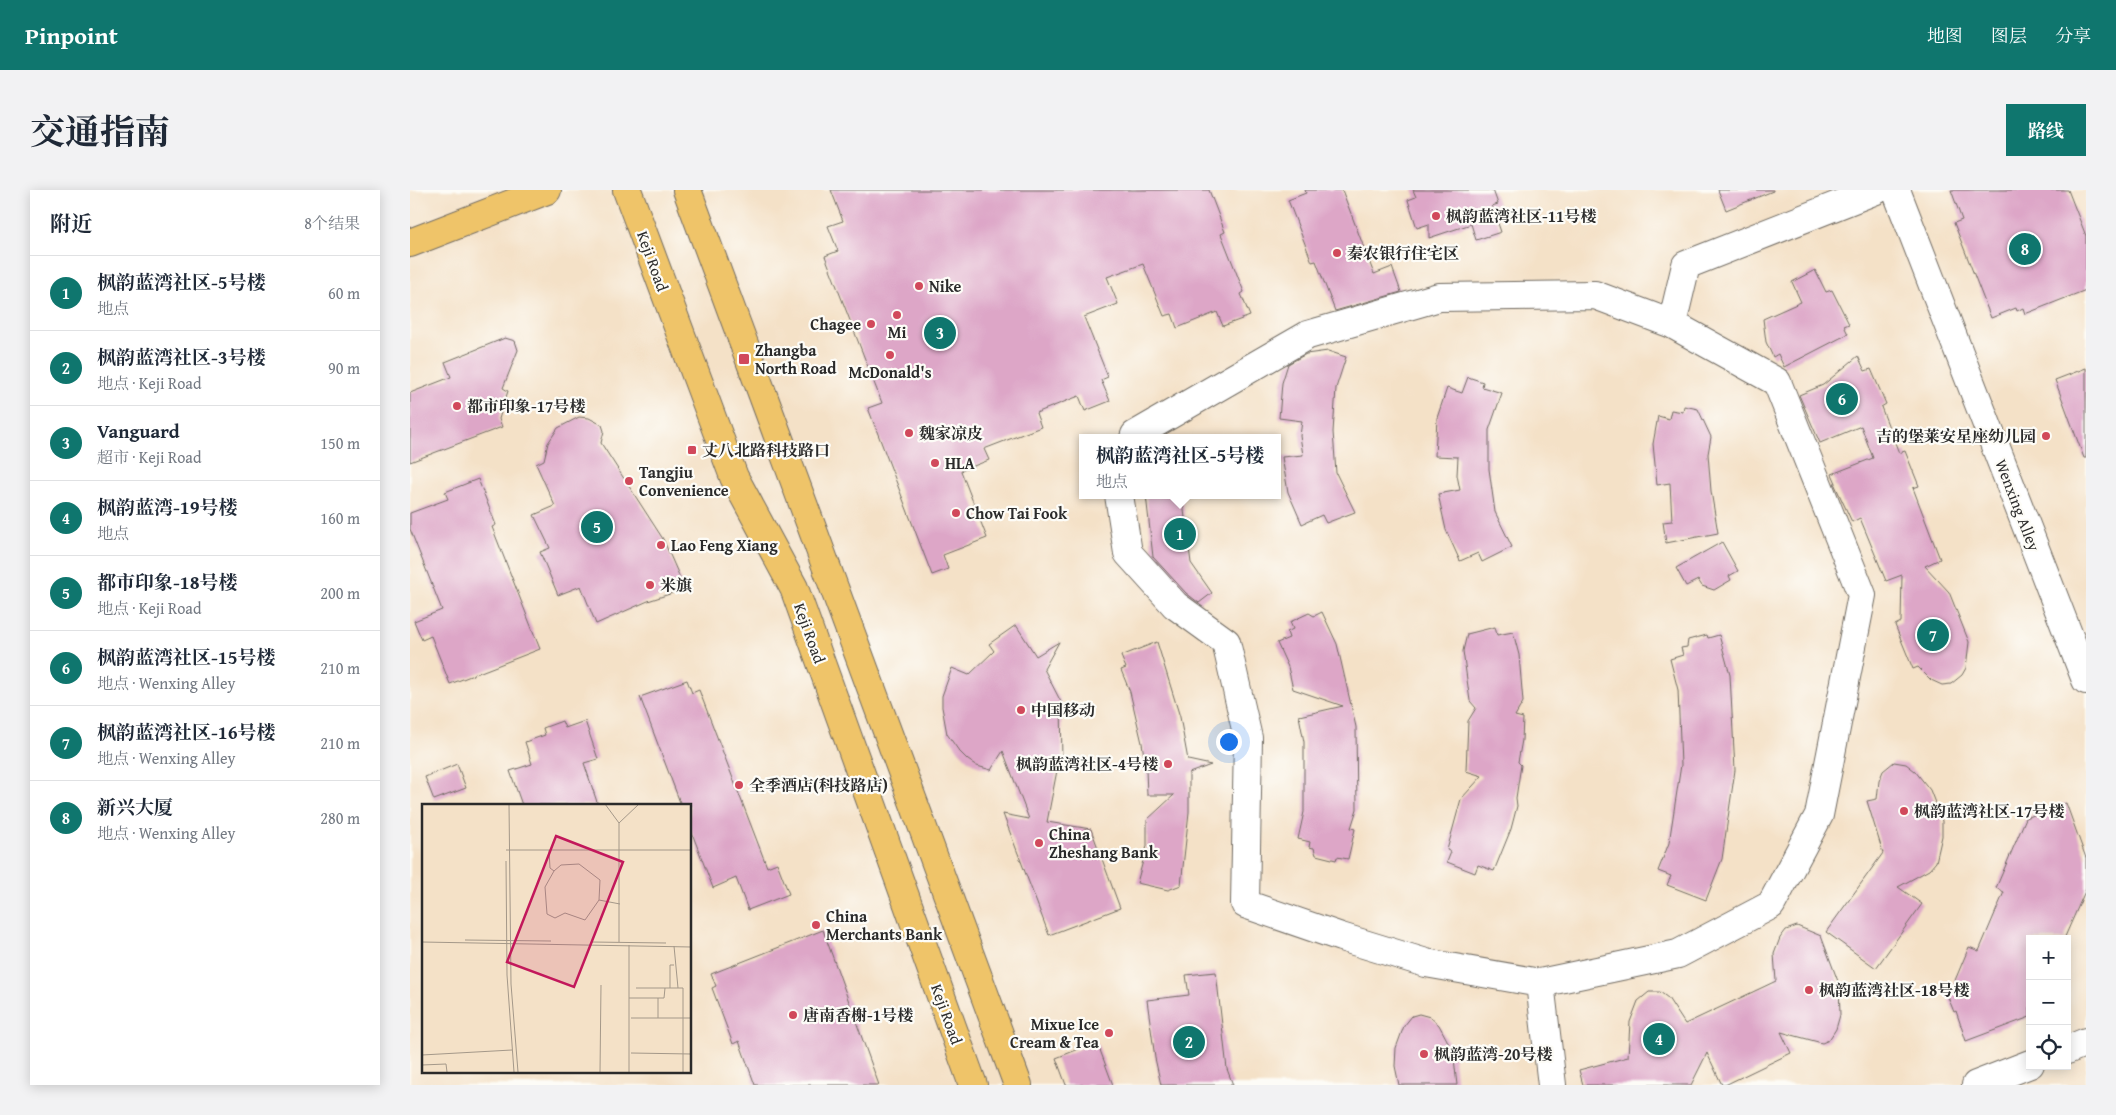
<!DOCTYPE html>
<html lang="zh">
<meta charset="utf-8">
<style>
:root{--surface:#fff;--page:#f2f2f3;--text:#1f2937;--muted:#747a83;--line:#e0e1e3;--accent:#0f766e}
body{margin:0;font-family:"Gentium Book Plus","Noto Serif SC",serif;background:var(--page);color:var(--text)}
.controls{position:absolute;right:15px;bottom:15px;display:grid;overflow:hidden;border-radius:0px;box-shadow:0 2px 12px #0003}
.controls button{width:45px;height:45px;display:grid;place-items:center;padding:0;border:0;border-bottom:1px solid var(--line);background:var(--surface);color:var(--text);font:25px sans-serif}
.you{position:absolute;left:818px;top:551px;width:18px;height:18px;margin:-12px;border:4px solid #fff;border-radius:50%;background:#1a73e8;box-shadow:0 0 0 8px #1a73e833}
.badge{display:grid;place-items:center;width:32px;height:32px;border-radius:50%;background:var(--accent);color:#fff;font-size:16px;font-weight:700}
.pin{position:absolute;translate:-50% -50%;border:2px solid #fff;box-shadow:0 1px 5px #0006}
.popup{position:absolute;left:669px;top:244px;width:202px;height:65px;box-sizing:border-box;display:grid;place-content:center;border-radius:0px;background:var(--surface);filter:drop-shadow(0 1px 4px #0005);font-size:16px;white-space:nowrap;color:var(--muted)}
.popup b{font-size:19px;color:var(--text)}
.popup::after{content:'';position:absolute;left:50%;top:100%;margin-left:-10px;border:10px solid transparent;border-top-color:var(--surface)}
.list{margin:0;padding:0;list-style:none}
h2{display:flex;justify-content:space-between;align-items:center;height:65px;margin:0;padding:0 20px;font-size:21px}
h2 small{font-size:16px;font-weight:400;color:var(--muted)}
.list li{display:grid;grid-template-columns:32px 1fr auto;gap:15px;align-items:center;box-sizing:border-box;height:75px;padding:0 20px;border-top:1px solid var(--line)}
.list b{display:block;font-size:19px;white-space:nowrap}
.list p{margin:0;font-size:16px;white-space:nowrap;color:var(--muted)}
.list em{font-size:16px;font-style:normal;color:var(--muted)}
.icon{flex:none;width:28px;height:28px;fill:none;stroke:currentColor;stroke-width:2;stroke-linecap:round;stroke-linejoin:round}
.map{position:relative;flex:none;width:1676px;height:895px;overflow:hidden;border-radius:0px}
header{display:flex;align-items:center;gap:30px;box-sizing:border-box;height:70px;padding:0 25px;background:var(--accent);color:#fff}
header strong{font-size:24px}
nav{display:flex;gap:28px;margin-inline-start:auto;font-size:18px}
.intro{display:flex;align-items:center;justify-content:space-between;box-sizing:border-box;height:120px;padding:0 30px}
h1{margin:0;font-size:35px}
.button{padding:12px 22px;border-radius:0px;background:var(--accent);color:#fff;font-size:18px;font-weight:700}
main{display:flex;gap:30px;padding:0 30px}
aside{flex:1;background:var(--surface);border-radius:0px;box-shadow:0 2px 12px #0003}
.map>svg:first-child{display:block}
.building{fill:#dda6c7}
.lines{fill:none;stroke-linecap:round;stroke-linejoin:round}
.minor-casing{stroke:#716b62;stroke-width:30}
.major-casing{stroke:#716b62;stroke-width:30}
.minor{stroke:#fff;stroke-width:28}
.major{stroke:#efc469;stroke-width:28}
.poi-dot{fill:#d1495b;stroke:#fdfcf7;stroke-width:2}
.labels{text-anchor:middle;stroke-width:4.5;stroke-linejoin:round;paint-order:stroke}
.poi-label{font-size:16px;font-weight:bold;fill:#2b2b2b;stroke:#fdfcf7;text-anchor:start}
.street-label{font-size:16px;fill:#2b2b2b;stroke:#fdfcf7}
.inset-road{fill:none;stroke:#a49889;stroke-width:1}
.view{fill:#c2185b;fill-opacity:0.15;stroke:#c2185b;stroke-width:2.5}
.inset-edge{fill:none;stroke:#2b2b2b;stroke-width:2.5}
</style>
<header>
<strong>Pinpoint</strong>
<nav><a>地图</a><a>图层</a><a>分享</a></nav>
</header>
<div class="intro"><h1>交通指南</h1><a class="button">路线</a></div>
<main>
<aside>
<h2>附近<small>8个结果</small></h2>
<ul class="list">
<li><span class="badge">1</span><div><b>枫韵蓝湾社区-5号楼</b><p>地点</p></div><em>60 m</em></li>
<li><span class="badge">2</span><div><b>枫韵蓝湾社区-3号楼</b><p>地点 · Keji Road</p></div><em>90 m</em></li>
<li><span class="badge">3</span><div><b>Vanguard</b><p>超市 · Keji Road</p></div><em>150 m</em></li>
<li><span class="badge">4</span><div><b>枫韵蓝湾-19号楼</b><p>地点</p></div><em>160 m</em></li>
<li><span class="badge">5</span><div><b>都市印象-18号楼</b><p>地点 · Keji Road</p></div><em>200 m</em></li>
<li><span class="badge">6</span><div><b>枫韵蓝湾社区-15号楼</b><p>地点 · Wenxing Alley</p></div><em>210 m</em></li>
<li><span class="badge">7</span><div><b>枫韵蓝湾社区-16号楼</b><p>地点 · Wenxing Alley</p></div><em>210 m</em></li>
<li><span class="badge">8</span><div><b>新兴大厦</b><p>地点 · Wenxing Alley</p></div><em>280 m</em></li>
</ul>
</aside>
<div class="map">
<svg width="1676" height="895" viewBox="0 0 1676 895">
<rect width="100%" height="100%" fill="#fdfcf7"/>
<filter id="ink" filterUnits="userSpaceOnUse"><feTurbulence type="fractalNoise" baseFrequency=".02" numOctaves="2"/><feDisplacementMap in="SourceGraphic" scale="10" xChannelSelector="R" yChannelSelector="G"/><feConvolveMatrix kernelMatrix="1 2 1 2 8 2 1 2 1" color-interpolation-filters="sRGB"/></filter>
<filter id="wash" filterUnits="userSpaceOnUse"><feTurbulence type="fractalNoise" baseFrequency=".0096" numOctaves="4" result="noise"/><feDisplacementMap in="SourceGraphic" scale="20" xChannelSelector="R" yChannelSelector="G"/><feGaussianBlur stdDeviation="1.12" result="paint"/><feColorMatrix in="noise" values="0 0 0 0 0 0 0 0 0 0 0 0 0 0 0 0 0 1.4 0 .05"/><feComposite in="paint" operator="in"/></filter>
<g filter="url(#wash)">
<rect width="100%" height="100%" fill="#f4e1c7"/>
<g id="blocks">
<path class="building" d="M421,0h378l16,42 -4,2 23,58 -3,2 9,22 -27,10 -6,-14 -40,16 -5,-14 -8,2 -21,-52 -36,13 11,27 -34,13 24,60 -7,3 9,21 -25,10 -6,-15 -43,17 5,14 -57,22 5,11 -28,11 26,67 -44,17 5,14 -16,6 -64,-167 14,-5 -57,-147 13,-5 -10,-25 15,-5z
M895,0h37l32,84 18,-7 9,25 -66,19 -19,-50 -4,1 -24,-62 18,-7z
M1003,0h80l5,14 -6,2 9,26 -25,8 -5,-16 -42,14v-14l-12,4 -9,-28 8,-3z
M1308,0h55v1l-47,19z
M1541,0h117l18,46v54l-61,24 -2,-6 -6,3 -1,-3 -25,10 -37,-95 8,-3z
M1405,80l11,22 6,-2 17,34 -5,2 4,8 -64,33 -6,-13 -5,3 -7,-15 -3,-23 38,-17 -9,-20z
M95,148l10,3 3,9 -15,38 5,3 -9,28 3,8 -92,35v-69l41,-16 -6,-15z
M918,161l18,6 -10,31 -3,44 3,41 19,39 -29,11 -4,-8 -20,9 -14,-32 -6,-35 21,-2 -3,-19 2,-15 -23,-3 3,-35 6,-19 18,-10z
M1448,166l7,15 6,-2 15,35 -5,3 18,46 6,-2 14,35 -6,2 27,71 -15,7 24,26 20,50 -3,26 -4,7 -11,9 -9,1 -11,-5 -13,-13 -5,2 -18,-44 6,-3 1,-47 -16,6 -26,-63 -8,4 -18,-39h2l-4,-9 41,-16 -12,-32 -41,17 -21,-48 24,-10z
M1676,178v90h-2l-29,-78z
M1058,187l15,5 -1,5 20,6 -13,37v39l6,43 17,35 -30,15 -4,-9 -18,8 -14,-31 -8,-36 22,-4 -3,-15 1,-18 -23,-1 2,-38 10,-30 15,5z
M1274,216l14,3 13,28 -3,17 3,37 7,42 -52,10 -3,-21 9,-1 -2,-38 -13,2 -4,-41 5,-28 11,3 2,-9 12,2z
M169,227l10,1 13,7 2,6 -3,12 62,96 22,50 -37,12 -52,23 -15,-38 -23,9 -18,-43 10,-4 -16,-33 21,-9 -19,-42 8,-4 4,-17 10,-15z
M68,289l18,46 -4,2 48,122 -90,35 -19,-48 -9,4 -8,-19 28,-11 -32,-81v-16l38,-14 -3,-7z
M736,305h36l9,68 21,30 -13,10 -13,-10 -33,-36z
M1312,352l16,29 -9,5 2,4 -17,10 -12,-4 -4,-6 -12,6 -10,-18z
M912,422l15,32 19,83 1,82 -6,19 4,1 -7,30 -11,-2 -1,3 -20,-5 -2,-7 -5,-1 1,-5 -12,-3 6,-27v-70l-5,-26 44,-10 -50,-17 -5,-22 -11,-24 12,-5 -2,-6 6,-3 -3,-7 19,-9 5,3z
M606,435l20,31 23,-14 -15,27 17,33 1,59 -3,-1 -12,62 44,7 29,79 -71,27 -46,-121 26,5 -26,-68 -12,19 -14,-4 -9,-6 -9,-9 -12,-17 -5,-27v-11l10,-28 17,7 25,-24 -5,-7z
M1085,437l2,8 16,-3 6,23 4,47 -8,14 8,2 -1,22 -4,22 3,3 -5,33 1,8 -6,23 -17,42 -16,-6 -3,8 -28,-11 4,-10 -4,-2 14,-51 21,-23 -16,-5 2,-50 8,-13 -6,-7 -7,-50 4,-17z
M1297,445l1,3 11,-3 11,40 5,95 -13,89 -16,41 -39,-15 4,-9 -13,-5 11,-28 12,-78 -3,-75 -8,-31 13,-4 -2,-7 6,-1 1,-7z
M747,452l23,75 8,43 23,5 -22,8v39l-8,73 -13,5 -31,-7 10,-37v-26l27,-25h-27l-1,-26 -4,-26 -12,-51 -9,-22 5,-2 -5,-12z
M277,490l5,13 7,-3 68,177 10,-4 12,31 -41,16 -12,-32 -23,10 -23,-60v-23h-9l-41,-108z
M152,531l3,7 20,-7 13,38 -14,4 14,42h-76l-12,-34 22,-7 -7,-22 20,-7 -2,-7z
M1484,572l12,2 9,7 15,19 12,31v15l-6,26 -7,8 -31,17 24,17 -46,64 -50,-36 57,-79 -16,-52 10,-2 2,-18 4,-10z
M47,574l9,24 -32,12 -9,-23z
M1656,613l20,55v31l-22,50h-34v78l-64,24 -10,-30 -2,1 -6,-15 21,-50 10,4 25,-59 -8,-4 30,-70z
M1387,736l24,10 18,48 1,31 -4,14 -7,11 -7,3 -41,-11 10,21 -66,32h-3l-15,-32 -16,32h-108l-4,-15 49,-13 2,-35 8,-21 11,-9h11l8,6 17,26 91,-43 -2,-27 6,-16 6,-8z
M413,740l56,155h-124l-16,-44 -6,3 -21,-56 4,-2 -5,-12z
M806,782l11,97 6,16h-72l-6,-27 -8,-58 42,-5 -3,-20z
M1009,824l11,3 9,8 8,15 7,19 3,26h-58l-4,-19 1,-18 8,-22 8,-10z
M687,852l16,43h-47l-10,-27z"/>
</g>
</g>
<g filter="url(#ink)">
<use href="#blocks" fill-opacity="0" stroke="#716b62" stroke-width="1"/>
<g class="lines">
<g class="minor-casing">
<path id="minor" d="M1486,0l190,490
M1262,134l14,-59 190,-75
M709,305l9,58 47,52 51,37 22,96 -3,166 96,33 85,26 114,20 138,-29 93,-49 48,-90 43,-220 -85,-213 -105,-58 -77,-29 -156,2 -131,38 -173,100 -1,3
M1130,793l12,102
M1657,860l19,-8
M1566,895l54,-21"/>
</g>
<g class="major-casing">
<path id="major" d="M217,0l107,287 60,111 179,497
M277,0l331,895
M0,53l137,-53"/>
</g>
<use href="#minor" class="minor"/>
<use href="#major" class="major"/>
</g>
</g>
<g class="poi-dot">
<circle cx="1026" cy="26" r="5"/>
<circle cx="927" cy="63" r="5"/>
<circle cx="509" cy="96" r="5"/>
<circle cx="487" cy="125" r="5"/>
<circle cx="461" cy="134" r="5"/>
<circle cx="480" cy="165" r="5"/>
<rect x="328" y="163" width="12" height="12" rx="2.5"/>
<circle cx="47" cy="216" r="5"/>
<circle cx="499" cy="243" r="5"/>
<circle cx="1636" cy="246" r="5"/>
<rect x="277" y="255" width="10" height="10" rx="2.5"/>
<circle cx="525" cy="273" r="5"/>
<circle cx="219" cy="291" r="5"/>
<circle cx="546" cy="323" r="5"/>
<circle cx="251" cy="355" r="5"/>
<circle cx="240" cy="395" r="5"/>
<circle cx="611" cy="520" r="5"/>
<circle cx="758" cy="574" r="5"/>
<circle cx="329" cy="595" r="5"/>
<circle cx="1494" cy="621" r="5"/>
<circle cx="629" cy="653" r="5"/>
<circle cx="406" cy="735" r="5"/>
<circle cx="1399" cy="800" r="5"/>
<circle cx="383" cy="825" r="5"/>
<circle cx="699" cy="843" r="5"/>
<circle cx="1014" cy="864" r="5"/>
</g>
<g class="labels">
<g class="poi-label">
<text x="1036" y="32">枫韵蓝湾社区-11号楼</text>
<text x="937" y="69">秦农银行住宅区</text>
<text x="519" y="102">Nike</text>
<text x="451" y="140" text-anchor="end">Chagee</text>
<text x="487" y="148" text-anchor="middle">Mi</text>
<text x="345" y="166">Zhangba<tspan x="345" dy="18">North Road</tspan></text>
<text x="480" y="188" text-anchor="middle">McDonald's</text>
<text x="57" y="222">都市印象-17号楼</text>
<text x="509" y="249">魏家凉皮</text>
<text x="1626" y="252" text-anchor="end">吉的堡莱安星座幼儿园</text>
<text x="292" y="266">丈八北路科技路口</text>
<text x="535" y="279">HLA</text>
<text x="229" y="288">Tangjiu<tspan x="229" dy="18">Convenience</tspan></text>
<text x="556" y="329">Chow Tai Fook</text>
<text x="261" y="361">Lao Feng Xiang</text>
<text x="250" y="401">米旗</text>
<text x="621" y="526">中国移动</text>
<text x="748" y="580" text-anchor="end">枫韵蓝湾社区-4号楼</text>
<text x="339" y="601">全季酒店(科技路店)</text>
<text x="1504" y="627">枫韵蓝湾社区-17号楼</text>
<text x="639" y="650">China<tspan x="639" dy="18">Zheshang Bank</tspan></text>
<text x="416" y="732">China<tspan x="416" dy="18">Merchants Bank</tspan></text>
<text x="1409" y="806">枫韵蓝湾社区-18号楼</text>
<text x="393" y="831">唐南香榭-1号楼</text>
<text x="689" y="840" text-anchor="end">Mixue Ice<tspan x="689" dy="18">Cream &amp; Tea</tspan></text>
<text x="1024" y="870">枫韵蓝湾-20号楼</text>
</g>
<g class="street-label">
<text transform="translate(243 71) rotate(70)" y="6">Keji Road</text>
<text transform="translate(1608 315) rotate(69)" y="6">Wenxing Alley</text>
<text transform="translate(400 443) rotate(70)" y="6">Keji Road</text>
<text transform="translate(537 824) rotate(70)" y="6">Keji Road</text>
</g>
</g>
<g transform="translate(12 614)">
<rect width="269" height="269" fill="#f4e1c7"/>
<path class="inset-road" d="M87,0l2,180 7,88M183,0l14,19v119M197,19l20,-19M84,46h185M127,46l1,18 4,3 -9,16 2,27 8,4 10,-5 20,7 14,-20 1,-20 -21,-16 -18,1 -7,6M84,57l1,114 7,97M177,96l21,4M43,136l86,1M0,138l269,5M170,138l74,1M207,141v127M252,142l4,42M214,184h47v84M248,184v-23h4M207,194h35l1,-10M209,214h60M236,214v-20M209,249l60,1M0,251l90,-5M0,261l24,-1 1,8M178,268l1,-87"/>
<path class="view" d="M134,32l67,26 -49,125 -67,-25z"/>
<rect width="269" height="269" class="inset-edge"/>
</g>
</svg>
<div class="controls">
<button>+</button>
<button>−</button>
<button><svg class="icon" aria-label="locate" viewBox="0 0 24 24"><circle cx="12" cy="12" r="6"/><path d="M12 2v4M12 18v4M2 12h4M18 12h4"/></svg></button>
</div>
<div class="you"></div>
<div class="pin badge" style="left:770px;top:344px">1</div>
<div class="popup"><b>枫韵蓝湾社区-5号楼</b>地点</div>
<div class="pin badge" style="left:779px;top:852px">2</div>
<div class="pin badge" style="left:530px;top:143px">3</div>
<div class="pin badge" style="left:1249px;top:849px">4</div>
<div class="pin badge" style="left:187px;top:337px">5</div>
<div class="pin badge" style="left:1432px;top:209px">6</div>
<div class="pin badge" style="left:1523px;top:445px">7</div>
<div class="pin badge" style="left:1615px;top:59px">8</div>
</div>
</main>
